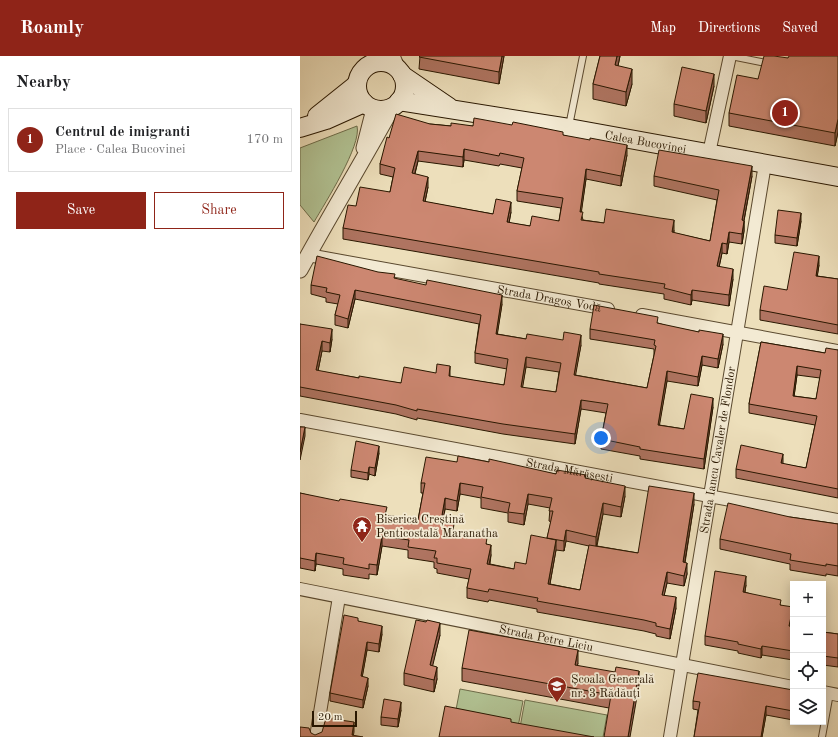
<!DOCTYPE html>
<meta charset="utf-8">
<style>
:root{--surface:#fff;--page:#f6f6f6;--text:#202124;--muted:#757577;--line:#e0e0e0;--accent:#8f2418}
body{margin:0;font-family:"Old Standard TT",serif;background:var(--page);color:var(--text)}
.controls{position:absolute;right:12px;bottom:12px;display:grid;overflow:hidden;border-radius:0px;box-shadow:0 2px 10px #0003}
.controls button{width:36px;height:36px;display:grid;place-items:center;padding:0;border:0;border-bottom:1px solid var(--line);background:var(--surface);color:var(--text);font:20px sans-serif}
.scale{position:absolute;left:12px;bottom:10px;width:45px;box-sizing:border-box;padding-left:4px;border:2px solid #291700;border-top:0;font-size:11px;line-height:14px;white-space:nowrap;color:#291700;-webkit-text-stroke:3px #f3ead3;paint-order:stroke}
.you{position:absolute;left:301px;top:382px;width:14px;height:14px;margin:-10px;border:3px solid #fff;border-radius:50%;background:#1a73e8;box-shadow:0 0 0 6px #1a73e833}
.badge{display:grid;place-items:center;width:26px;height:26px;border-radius:50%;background:var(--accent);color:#fff;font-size:13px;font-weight:700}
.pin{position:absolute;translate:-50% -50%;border:2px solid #fff;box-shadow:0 1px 4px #0006}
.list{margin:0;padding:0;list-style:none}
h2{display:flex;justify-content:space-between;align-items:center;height:52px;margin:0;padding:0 16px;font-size:17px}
h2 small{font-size:13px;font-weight:400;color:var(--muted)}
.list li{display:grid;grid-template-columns:26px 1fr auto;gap:12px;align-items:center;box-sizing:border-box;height:64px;margin:0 8px 8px;padding:0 8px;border:1px solid var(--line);border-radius:0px}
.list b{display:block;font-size:15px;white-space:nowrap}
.list p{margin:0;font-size:13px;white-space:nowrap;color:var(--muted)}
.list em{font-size:13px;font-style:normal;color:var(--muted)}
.actions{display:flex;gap:8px;padding:12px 16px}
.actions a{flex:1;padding:9px 0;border:1px solid var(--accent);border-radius:0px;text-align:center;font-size:14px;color:var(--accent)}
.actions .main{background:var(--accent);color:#fff}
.icon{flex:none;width:22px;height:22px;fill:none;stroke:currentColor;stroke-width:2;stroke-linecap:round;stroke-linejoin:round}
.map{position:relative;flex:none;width:538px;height:681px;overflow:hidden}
header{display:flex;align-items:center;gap:24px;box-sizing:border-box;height:56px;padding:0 20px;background:var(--accent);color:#fff}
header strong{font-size:19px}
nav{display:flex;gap:22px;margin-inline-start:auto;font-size:14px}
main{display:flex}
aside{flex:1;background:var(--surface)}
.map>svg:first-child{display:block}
.green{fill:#b2c394;stroke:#6e6d4a}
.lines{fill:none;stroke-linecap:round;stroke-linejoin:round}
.service-casing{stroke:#5a492f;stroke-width:8}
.minor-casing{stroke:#5a492f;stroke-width:14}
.tertiary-casing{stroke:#5a492f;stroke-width:17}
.secondary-casing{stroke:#291700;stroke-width:20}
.service{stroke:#f3ead3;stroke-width:6}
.minor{stroke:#f3ead3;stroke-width:12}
.tertiary{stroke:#f3ead3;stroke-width:15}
.secondary{stroke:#f3ead3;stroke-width:18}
.wall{fill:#af7461;stroke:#291700;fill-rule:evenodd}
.shaded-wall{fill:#8f5e4f;stroke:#291700}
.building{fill:#cc8771;stroke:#291700;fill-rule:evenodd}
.labels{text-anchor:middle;stroke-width:3.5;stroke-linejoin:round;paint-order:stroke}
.street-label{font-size:12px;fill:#291700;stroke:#f3ead3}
.poi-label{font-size:12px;fill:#291700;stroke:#f3ead3;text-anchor:start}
</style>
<header>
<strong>Roamly</strong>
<nav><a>Map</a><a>Directions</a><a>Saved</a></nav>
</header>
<main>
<aside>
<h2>Nearby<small></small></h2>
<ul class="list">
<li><span class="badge">1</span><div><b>Centrul de imigranti</b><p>Place · Calea Bucovinei</p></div><em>170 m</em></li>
</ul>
<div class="actions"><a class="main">Save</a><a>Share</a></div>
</aside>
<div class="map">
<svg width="538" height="681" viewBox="0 0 538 681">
<rect width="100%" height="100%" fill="#eddfbb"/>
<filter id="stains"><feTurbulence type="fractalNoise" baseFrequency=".005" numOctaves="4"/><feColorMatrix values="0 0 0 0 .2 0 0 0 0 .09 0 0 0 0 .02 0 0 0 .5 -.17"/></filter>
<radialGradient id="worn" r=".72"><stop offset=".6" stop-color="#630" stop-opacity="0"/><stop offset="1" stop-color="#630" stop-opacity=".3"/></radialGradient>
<path class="green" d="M57,70c5,19 -32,77 -43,96l-14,-17v-57z
M160,633l63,12 -6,31 -63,-12z
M225,644l82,15 -4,22h-64l-20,-4z"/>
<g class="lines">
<g class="service-casing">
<path id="service" d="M431,0l40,8
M269,70l14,-70
M522,681l8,-44"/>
</g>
<g class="minor-casing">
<g id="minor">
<path d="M409,97l21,-97"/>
<path id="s1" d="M8,199l300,54"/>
<path d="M342,259l196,36"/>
<path id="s2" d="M0,364l538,100"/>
<path id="s3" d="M0,533l493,98"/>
<path d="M523,636l15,3"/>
<path d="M16,681l23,-140"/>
<path id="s4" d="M370,681l95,-573"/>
</g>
</g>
<g class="tertiary-casing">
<path id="tertiary" d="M78,0l1,6
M92,0l6,14
M64,92l10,-39
M0,214c30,-55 63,-109 93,-164"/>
</g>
<g class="secondary-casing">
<g id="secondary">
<circle cx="81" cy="30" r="24"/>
<path d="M102,19l47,32"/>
<path id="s5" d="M99,45l170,27 269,49"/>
<path d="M17,60l40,-32"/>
<path d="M0,72l26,-8 38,-17"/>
</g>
</g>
<use href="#service" class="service"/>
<use href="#minor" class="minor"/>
<use href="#tertiary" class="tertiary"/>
<use href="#secondary" class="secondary"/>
</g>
<path class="wall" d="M120,0h84l-5,28 -80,-15z
M300,0h20l-2,10 14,18 -6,22 -33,-7v-15z
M538,0v76l-3,14 -106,-20v-13l29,-34 30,-21z
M414,30l-8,37 -32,-7v-12z
M130,68l21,2h22l90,9 64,20 -6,31 -35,-7 -5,33 2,8 21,3 70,7v3l36,8 7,-41 -63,-14v-10h98l-8,45v10l-2,13 -13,-2 -2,12 -5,-1 -3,14 14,12 -4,27 -37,-6 -1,5 -27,-6v-5l-65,-10v-1l-256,-44v-11l13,-22 34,-14 3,-15 -13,-3v-10l9,-26zM164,104l35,6 1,-2 22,4 -5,23v10l44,7 -2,13 -29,5 -21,-3 2,-11 -18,2 -68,-12 3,-15 -13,-13 3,-13 45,6z
M501,165l-4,25 -22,-3v-8z
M519,209l-2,11 21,3v55l-78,-14v-10l27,-20z
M95,223l107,25 -5,30 29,5 55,6 -6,30 72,13 7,-33v-6l-64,-10v-10l68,-6 65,21 -5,24 -16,-3 -4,21 -31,-5 -8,44 25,4 29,-22 -9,62 -64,-10v-3l-39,-7v-10l5,-26 -25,-4 -6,35 -72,-10 -86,-16v2l-21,-6 -96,-18v-72l32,15 -2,13 -8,-1 -4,20 41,7 42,5 49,-6 54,8 3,-16 -32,-6v-10l4,-29 -124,-25 -7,29 -13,-3v-10l3,-11 -12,-2v-4l-15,-4v-9zM226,311l33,5 -3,20 -34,-4z
M461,286l64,11 13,-3v148l-102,-20v-9l47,-6 -1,1 24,4 9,-43 -66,-12v-9zM497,319l23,3 -4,21 -22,-3z
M79,397l-4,23 -6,-2 -1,6 -17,-3v-7z
M157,406l99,12 30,4 39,18 -4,21 -18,-3 -6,32 41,7 56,-49 -9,59 2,11 -3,12 -17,-3 -3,12 12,13 -6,31 -14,-3v-2l-12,-3 -107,-19v-3l-48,-9 -1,2 -21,-4v-10l2,-9 -32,-6v-4l-3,-1v-6l-26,-4v-8l-26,-4 -5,29 -8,-1v5l-26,-4v-6l-27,-5 -1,7 -15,-3v-75l87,23 31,4 5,-27h-2v-10zM160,438l21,4v10l27,5v9l16,3 4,-21 22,4 -1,13 2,1 -4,16 -21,26 -12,5 -24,-5 1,-9 -4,-11 -33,-12 -11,-10 2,-13 12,2zM266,485l23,5 -9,44 -30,-6 6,-34 8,1z
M490,461l48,7v52l-12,-2v2l-36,-6v-6l-70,-15v-10z
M446,529l-1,7 36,13 12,11 -2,11h2v33l-31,-5 -1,3 -23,-5v-2l-33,-6v-9z
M58,565l24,13 -3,18 -12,-2 -5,27 6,9 -5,22 -33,-7v-8z
M523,576l15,2v33l-15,-2z
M140,579l-8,31 5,13 -3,13 -30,-7v-12z
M278,607l-1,3 62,19 -30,23 -147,-27v-13z
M493,634v30l-27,-5 -4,22h-68l4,-27 -5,-1v-8z
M101,654l-3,17 -17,-2v-8z"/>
<path class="shaded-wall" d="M202,0h2l-5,28v-12z
M317,0h3l-5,24v-15z
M332,13v15l-6,22v-14z
M414,18v12l-8,37v-12z
M538,63v13l-3,14v-13z
M327,89v10l-6,31v-10z
M164,93v11l-1,7v-10z
M118,95v10l-6,23v-11z
M452,110v10l-10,55v-11z
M286,113v10l-6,43v-10z
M128,121v10l-5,24v-10z
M211,146v10l-4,21v-11z
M501,157v8l-4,25v-8z
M374,164v10l-2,12v-10z
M444,165v10l-2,13v-10z
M429,176v10l-2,12v-10z
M422,187v10l-5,24v-11z
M519,200v9l-3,20v-9z
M433,213v10l-4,27v-11z
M55,234v9l-7,29v-9z
M392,234v10l-1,5v-10z
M202,239v9l-6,39v-9z
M32,273v10l-2,13v-9z
M423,278v10l-5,24v-9z
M281,279v10l-7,39v-9z
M22,285v10l-6,29v-10z
M402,300v9l-4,21v-9z
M226,301v10l-5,30v-10z
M150,310v10l-1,10v-10z
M497,310v9l-4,29v-8z
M367,315v10l-9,53v-9z
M413,342v9l-9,62v-10z
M281,344v9l-6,35v-10z
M5,371v9l-5,24v-8z
M79,390v7l-4,23v-8z
M483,398v9l-2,9v-9z
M69,411v7l-1,6v-7z
M160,427v11l-3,17v-10z
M325,430v10l-4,21v-10z
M394,437v11l-11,69v-11z
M228,438v10l-4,21v-11z
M145,442v11l-4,23v-11z
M303,447v11l-7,33v-10z
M266,474v11l-2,10v-10z
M82,480v10l-5,29v-10z
M256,484v10l-8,44v-10z
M191,489v10l-4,19v-10z
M16,497v11l-1,7v-10z
M387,507v11l-3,12v-10z
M367,516v11l-5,22v-10z
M446,520v9l-3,16v-9z
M376,541v11l-6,31v-10z
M493,551v9l-4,19v-9z
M140,567v12l-10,42v-12z
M82,570v8l-3,18v-8z
M67,586v8l-6,34v-8z
M462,590v9l-1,3v-9z
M278,594v13l-3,16v-14z
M137,611v12l-3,13v-12z
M339,615v14l-9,52h-2z
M68,622v8l-5,22v-8z
M101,646v8l-3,17v-8z
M466,650v9l-4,22h-1z
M54,666v10l-1,5h-1z"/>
<path class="building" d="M120,0h82l-3,16 -80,-15z
M300,0h17l-2,9 17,4 -6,23 -33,-8z
M464,0h10l14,2 1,-2h49v63l-3,14 -106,-20 8,-38 21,4z
M382,11l32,7 -8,37 -32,-7z
M96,58l34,10 21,2v-3l22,3 1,-8 38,7 1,-3 50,10v3l27,5v-2l37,7 -6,31 -35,-7 -6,43h3l-2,8 23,3 2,-14 54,9 14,2 -2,12 38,9 9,-51 -65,-14 5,-26 93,16 -10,54 2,1 -2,13 -13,-2 -2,12 -5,-1 -5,23 16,3 -4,26 -37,-5 -1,5 -27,-7 1,-4 -66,-10v-2l-256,-44 5,-23 8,1 4,-19 30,5 5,-24 -15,-4 7,-27 2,1zM164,93l35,7 1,-3 24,5 -7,33 46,7 -4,23 -27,-5 -2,10 -23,-4 4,-20 -15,-3 -3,15 -70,-13 5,-24 -16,-4 6,-22 45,6z
M478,154l23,3 -4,25 -22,-3z
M494,196l25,4 -3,20 22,3v46l-78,-15 4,-24 23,4z
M17,200l61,16 17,2 -1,4 32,7 1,-5 75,15 -6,39 30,5 1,-5 36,6 1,-8 17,3 -7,40 73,13 9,-42 -2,-1 1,-5 -65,-11 4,-24 64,12 -1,6 42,9v-2l24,4 -5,25 -16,-3 -4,21 -31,-6 -9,54 26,4 7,-35 22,4 -9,61 -64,-10v-2l-39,-8 7,-35 -27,-4 -6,34 -72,-10 -86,-15v2l-21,-6 -96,-18v-63l32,5 -2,14 -8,-2 -6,29 43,8v-2l42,7 3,-16 32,6 1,-9 13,2 -1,10 55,9 4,-26 -33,-6 6,-38 -126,-25 -7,29 -13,-4 5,-20 -14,-3 1,-4 -16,-3zM226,301l35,6 -5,29 -35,-5z
M461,286l64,11 1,-5 12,2v139l-102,-20 5,-24 42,9 -2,9 25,5 11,-52 -68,-12zM497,310l24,4 -5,29 -23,-3z
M0,371h5l-5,25z
M56,385l23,5 -4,22 -6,-1 -1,6 -17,-3z
M158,400l31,6v-3l67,15 1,-4 29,5 -1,3 40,8 -4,21 -18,-4 -7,34 -30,-7 -2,11 -17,-3 6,-27h-4l3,-13 -24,-4 -4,20 -16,-2 2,-9 -29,-6 2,-10 -23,-4 -3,18 -12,-3 -4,23 13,3 -1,7 34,7 -1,6 5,1 -4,19 27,5 1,-7 11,2 5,-29 25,5 -8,44 32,6 9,-45 49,8 11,-67 45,7 -11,69 4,1 -3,13 -17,-4 -5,23 14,2 -6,32 -14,-3v-3l-12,-3 -107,-19 1,-3 -49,-9 -1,3 -21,-4 4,-19 -34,-6v-5h-3l2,-7 -28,-4 1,-7 -27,-4 -5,29 -8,-1v5l-26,-5 1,-6 -28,-5 -1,8 -15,-3v-65l39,8 1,-2 47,8 -2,8 33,5 7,-37h-4l5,-26 31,5z
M428,447l62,14 48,7v42l-12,-2v2l-36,-6 1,-6 -71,-15z
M415,515l31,5 -3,16 38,8 -1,5 13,2 -4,19 4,1v24l-31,-5 -1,3 -23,-5v-2l-33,-6z
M44,559l14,3v3l24,5 -3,18 -12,-2 -6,34 7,2 -5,22 -33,-7z
M116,564l10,2 1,-2 13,3 -10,42 7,2 -3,13 -30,-7z
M169,574l109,20 -3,15 40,7 1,-5 23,4 -11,66h-24l7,-42 -149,-27z
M523,576l15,2v24l-15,-2z
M398,617l95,17v21l-27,-5 -5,31h-67l6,-35 -7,-1z
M84,643l17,3 -3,17 -17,-2z
M145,650l66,13v3l83,15h-155z
M26,662l28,4 -2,13 11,2h-63v-10l9,1 2,5 4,2 7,-3z"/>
<defs>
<g id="temple-pin" transform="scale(1)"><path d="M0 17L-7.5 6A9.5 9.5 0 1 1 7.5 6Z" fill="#8f2418" stroke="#f3ead3"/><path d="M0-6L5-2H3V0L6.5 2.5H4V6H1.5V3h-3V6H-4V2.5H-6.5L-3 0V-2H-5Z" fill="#fff"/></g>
<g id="school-pin" transform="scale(1)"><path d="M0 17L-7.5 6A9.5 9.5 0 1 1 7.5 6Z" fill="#8f2418" stroke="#f3ead3"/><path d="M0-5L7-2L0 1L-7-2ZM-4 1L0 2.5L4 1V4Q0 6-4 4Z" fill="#fff"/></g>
</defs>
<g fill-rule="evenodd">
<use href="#temple-pin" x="62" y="470"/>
<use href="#school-pin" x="257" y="630"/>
</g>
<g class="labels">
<g class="street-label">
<text dy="4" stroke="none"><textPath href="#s5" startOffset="250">Calea Bucovinei</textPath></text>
<text dy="4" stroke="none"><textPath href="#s1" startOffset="245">Strada Dragoș Vodă</textPath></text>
<text dy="4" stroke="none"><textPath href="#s4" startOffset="291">Strada Iancu Cavaler de Flondor</textPath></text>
<text dy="4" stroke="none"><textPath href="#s2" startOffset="274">Strada Mărășești</textPath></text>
<text dy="4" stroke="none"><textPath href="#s3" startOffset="251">Strada Petre Liciu</textPath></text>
</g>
<g class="poi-label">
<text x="76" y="467">Biserica Creștină<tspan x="76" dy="14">Penticostală Maranatha</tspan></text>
<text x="271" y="627">Școala Generală<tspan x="271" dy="14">nr. 3 Rădăuți</tspan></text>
</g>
</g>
<rect width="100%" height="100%" filter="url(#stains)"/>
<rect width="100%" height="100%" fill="url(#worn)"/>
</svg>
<div class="controls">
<button>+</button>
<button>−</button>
<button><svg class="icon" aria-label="locate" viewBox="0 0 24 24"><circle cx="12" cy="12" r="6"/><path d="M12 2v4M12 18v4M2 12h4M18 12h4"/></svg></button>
<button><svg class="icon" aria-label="layers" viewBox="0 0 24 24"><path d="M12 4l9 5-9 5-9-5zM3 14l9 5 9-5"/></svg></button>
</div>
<div class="scale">20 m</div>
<div class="you"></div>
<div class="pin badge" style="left:485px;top:57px">1</div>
</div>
</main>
